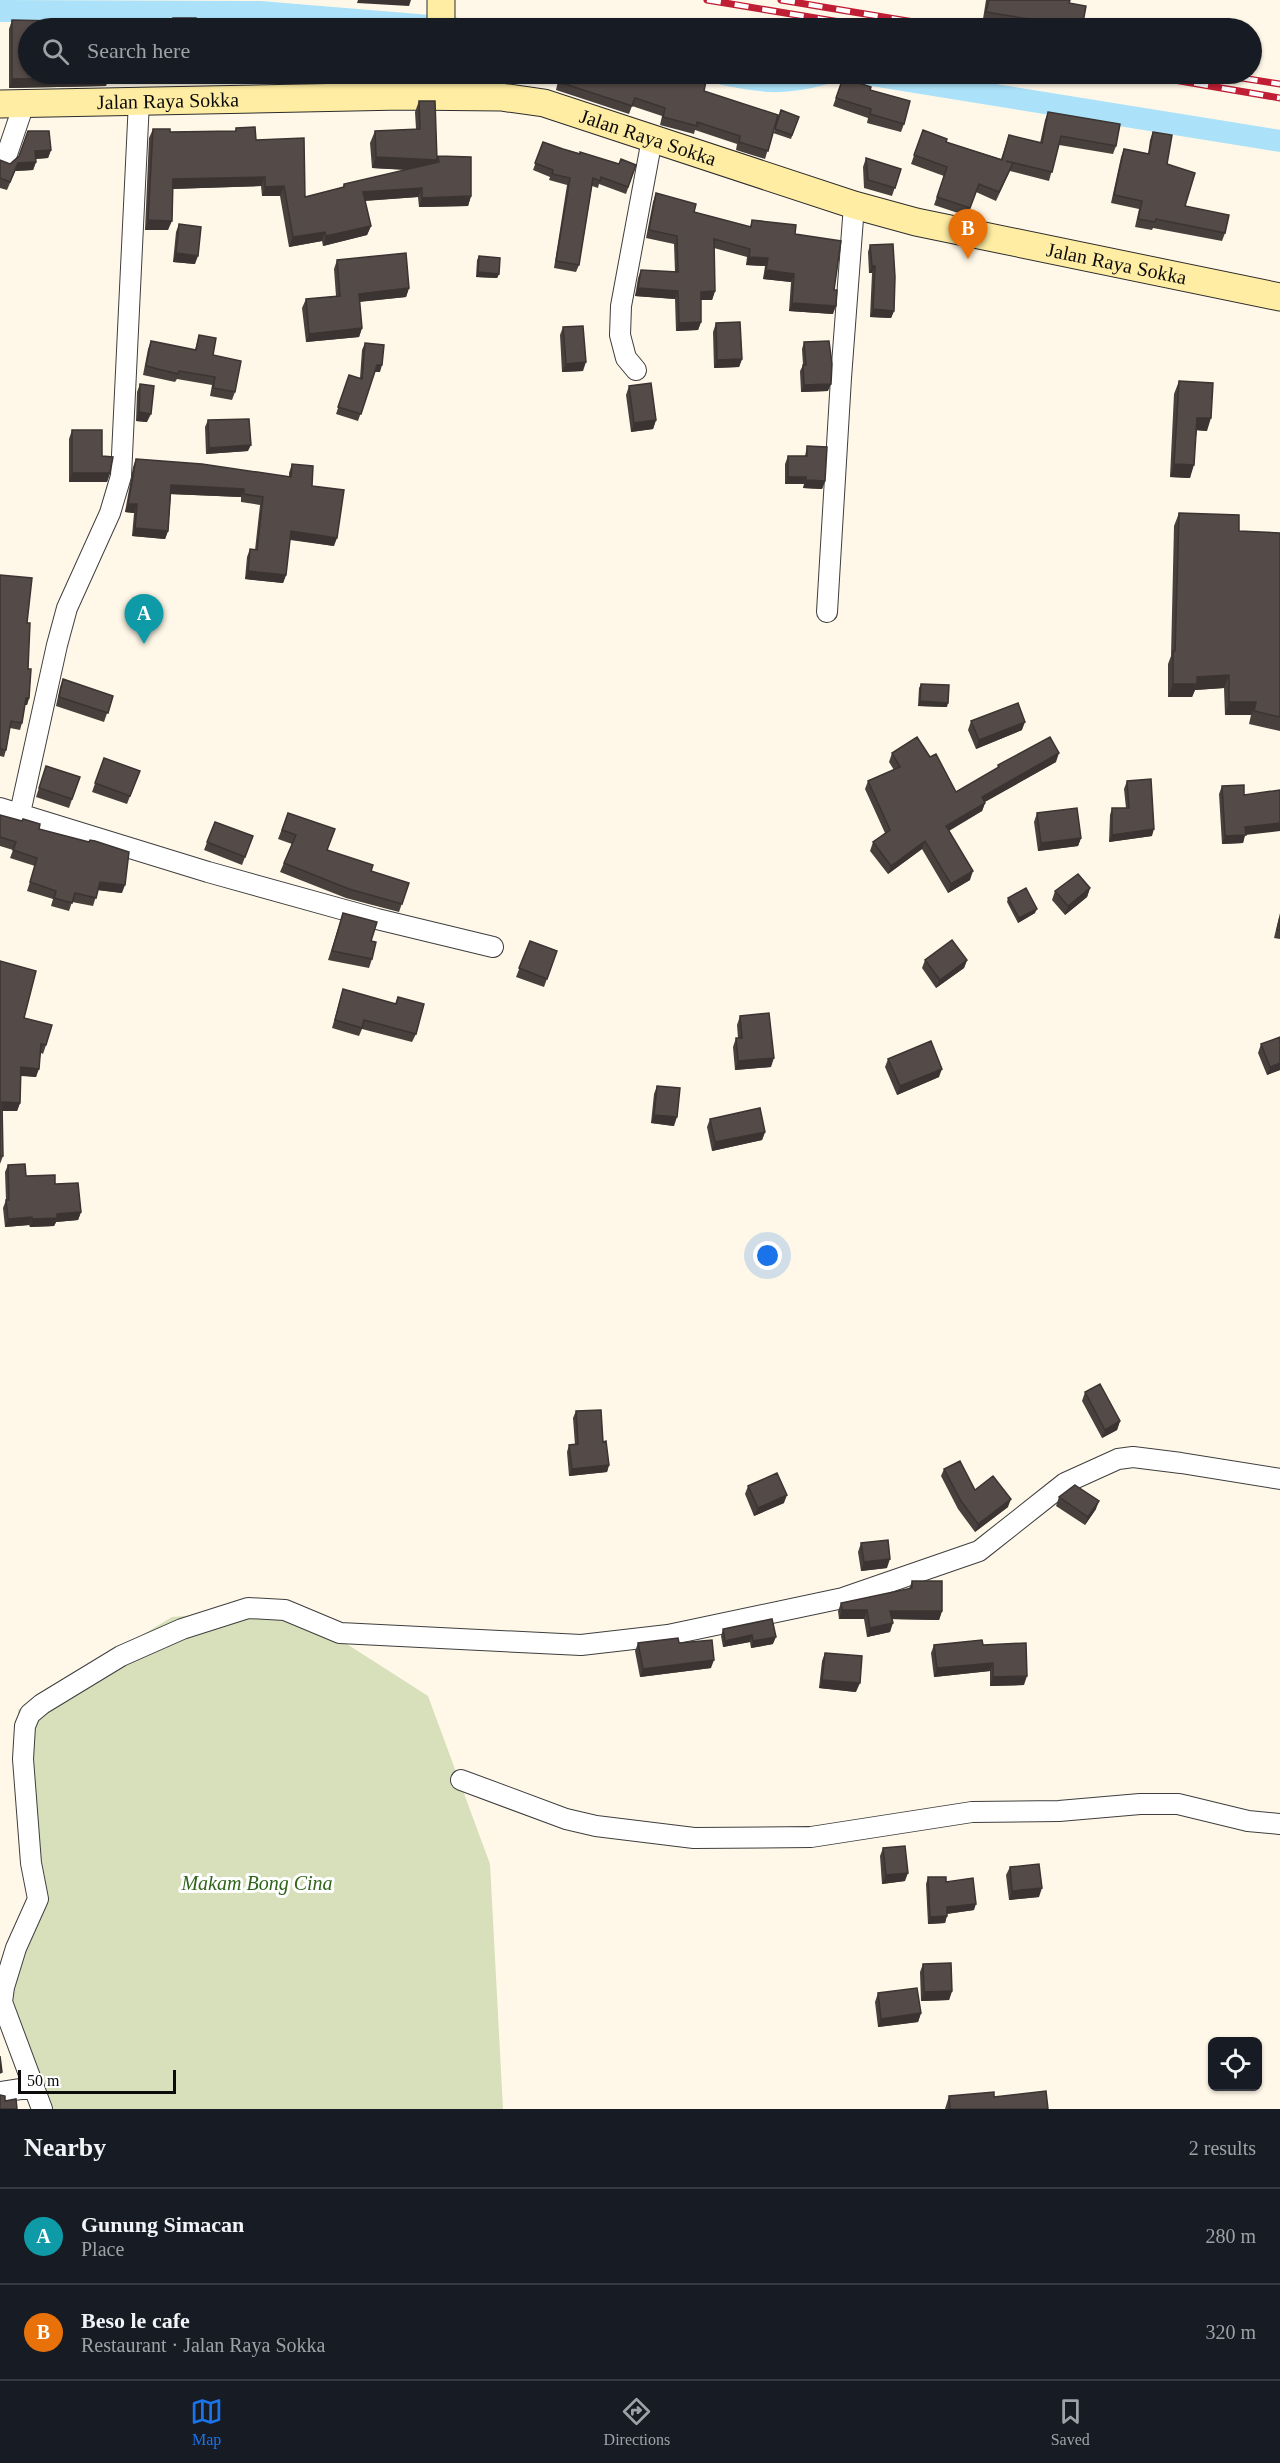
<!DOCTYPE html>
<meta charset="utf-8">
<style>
:root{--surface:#171b24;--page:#20242c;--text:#f1f3f6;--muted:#9ea1a6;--line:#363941;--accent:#1a73e8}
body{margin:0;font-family:"Times New Roman",serif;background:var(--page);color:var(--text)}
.controls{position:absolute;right:18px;bottom:18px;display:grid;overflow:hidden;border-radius:9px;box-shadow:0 2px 4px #0004}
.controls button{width:54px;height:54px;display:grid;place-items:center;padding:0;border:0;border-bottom:2px solid var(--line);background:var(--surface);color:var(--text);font:30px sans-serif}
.scale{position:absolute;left:18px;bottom:15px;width:158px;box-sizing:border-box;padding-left:6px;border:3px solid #0b0b0b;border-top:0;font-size:16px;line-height:21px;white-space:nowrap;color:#0b0b0b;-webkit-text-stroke:4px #fff;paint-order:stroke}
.you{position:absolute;left:768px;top:1256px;width:21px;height:21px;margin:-15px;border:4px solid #fff;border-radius:50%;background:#1a73e8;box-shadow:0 0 0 9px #1a73e833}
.badge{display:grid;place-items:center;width:39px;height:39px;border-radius:50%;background:var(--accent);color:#fff;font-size:20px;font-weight:700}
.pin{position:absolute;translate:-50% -50px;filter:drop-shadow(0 2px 3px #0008)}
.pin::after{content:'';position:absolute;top:32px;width:21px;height:18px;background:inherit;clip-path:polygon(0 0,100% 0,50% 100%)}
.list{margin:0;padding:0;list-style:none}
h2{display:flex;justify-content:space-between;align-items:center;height:78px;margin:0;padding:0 24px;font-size:26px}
h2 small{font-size:20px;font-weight:400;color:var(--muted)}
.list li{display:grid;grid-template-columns:39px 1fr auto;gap:18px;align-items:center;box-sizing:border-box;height:96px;padding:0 24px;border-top:2px solid var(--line)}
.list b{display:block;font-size:22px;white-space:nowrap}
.list p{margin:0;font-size:20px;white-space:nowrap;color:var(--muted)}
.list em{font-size:20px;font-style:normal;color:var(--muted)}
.icon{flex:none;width:33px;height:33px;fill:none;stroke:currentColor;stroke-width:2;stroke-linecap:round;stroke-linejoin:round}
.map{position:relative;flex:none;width:1280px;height:2109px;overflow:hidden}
.search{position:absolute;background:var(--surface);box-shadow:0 2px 4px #0004;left:18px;right:18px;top:18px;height:66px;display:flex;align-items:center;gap:15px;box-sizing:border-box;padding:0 21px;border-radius:33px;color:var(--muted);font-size:22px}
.sheet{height:270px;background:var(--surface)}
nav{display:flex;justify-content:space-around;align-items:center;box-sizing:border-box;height:84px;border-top:2px solid var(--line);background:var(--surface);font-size:16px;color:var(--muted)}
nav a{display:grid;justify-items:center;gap:3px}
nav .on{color:var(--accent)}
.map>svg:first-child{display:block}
.cemetery{fill:#d7e0ba}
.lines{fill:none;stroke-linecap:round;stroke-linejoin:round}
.canal{stroke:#abe2f9;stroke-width:22}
.street-casing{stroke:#3e3e3e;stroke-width:22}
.secondary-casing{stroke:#2d2d2d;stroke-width:29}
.street{stroke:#fff;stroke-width:20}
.secondary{stroke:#ffeda3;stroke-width:27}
.rail-casing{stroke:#bf1e34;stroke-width:7}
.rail{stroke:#fff;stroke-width:4.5;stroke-dasharray:14;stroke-linecap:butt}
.wall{fill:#48403d}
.shaded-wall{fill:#3b3432}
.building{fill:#544a47;stroke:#3b3432;stroke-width:1.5}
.labels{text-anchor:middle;stroke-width:6;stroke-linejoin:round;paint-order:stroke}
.street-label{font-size:20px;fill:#0b0b0b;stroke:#fff}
.park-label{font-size:20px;font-style:italic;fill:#2f6419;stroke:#fff}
</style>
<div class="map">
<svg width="1280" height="2109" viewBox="0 0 1280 2109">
<rect width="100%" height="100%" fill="#fff8e8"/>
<path class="cemetery" d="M289,1607l139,89 62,168 13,245h-468l-35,-132 32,-78 -10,-85 -4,-104 154,-93z"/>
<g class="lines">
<path class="canal" d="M0,11l260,1 194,16
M723,74c39,8 61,11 100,0
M865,74l415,67"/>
<g class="street-casing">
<path id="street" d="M5,160l19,-56
M636,370l-10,-12 -6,-23 1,-29 31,-167
M827,612l14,-234 13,-173
M0,808l208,64 169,47 116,28
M20,813l37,-168 10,-37 43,-95 11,-37 18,-375
M461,1780l105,39 30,7 98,12 117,-1 161,-25 87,-1 81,-7h38l70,17 32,3
M0,2092l34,-5
M42,2109l-40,-107 2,-15 12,-39 22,-49 -7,-36 -8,-104 2,-33 5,-12 12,-10 79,-48 61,-27 66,-21 37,2 55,23 241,12 87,-10 175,-37 136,-47 86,-68 53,-24 15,-2 48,6 99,16"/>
</g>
<g class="secondary-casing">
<g id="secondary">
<path d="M441,28v-28"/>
<path id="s1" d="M0,104l402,-8 99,1 43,6 310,102 62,17 364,75"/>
</g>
</g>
<use href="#street" class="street"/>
<use href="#secondary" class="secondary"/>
<g class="rail-casing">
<path id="rail" d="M707,0l169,28
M781,0l169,28
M1139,74l141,24
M1216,74l64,10"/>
</g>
<use href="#rail" class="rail"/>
</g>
<path class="wall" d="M986,0h84l-1,3 13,25h-80l-20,-3z
M173,18l22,10 -167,46h280l-1,2 -29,-1 -2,5 -78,3v-7l-39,-1 -2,7h-50l-1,4 -97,2v-59l3,-9 123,8h35z
M508,74h186l10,17 70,41 7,-22 18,7 -8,22 -18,-6 -8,26 -29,-9 1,-6 -42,-14 -1,4 -34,-9 2,-9 -30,-10 -3,8 -73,-24 3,-13z
M843,78l27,12 34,34 -3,8 -34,-9 1,-5 -35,-12z
M419,101l18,58 1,-3 33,40 -3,10 -49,1 -1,-10 -53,4 6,25 -4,9 -44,11 -1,-5 -33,6 -9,-51h-18l-1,-10 -89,3 -4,41h-23l4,-92 4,-9 17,3 65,-1 1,-3 20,12 49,57 38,-10 1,-3 62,-14 -34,-2 -2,-25 5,-12 41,-2 -1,-17z
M1048,112l68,34 -3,8 -54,-9 -10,36 -39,-10 -14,30 -20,-9 -9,24 -33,-11 10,-29 -33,-12 12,-34 23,12 55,17 8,-24 31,8 5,-23z
M1153,132l32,74 40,27 -3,8 -69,-13 -1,2 -17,-3 4,-18 -28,-6 10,-46 3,-8 24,5 2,-14z
M543,142l20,7 56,15 17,1 -10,29 -27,-10 -1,4 -6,-2 -13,79 -3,7 -22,-4 13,-83 -18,-5 1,-3 -17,-7z
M51,150l-3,8 -12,1v3l-3,8 -18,1 -8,19 -7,-2v-28l10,4z
M866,158l35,11 -9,27 -28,-8 -1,-21z
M656,193l38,19 56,15 2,-7 43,14 39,56 -1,24 -44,-3 2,-29 -28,-3 2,-13 -19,-1 1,-8 -33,-9 1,43 -3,9h-11v22l-3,8 -22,1 -1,-32 -40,-3 3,-18 3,-8 34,2 -1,-28 -28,-6 7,-36z
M179,224l16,40 -22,-2 3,-30z
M870,245l24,66 -3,7 -21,-1 2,-44h-3l-1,-21z
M479,256l20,18 -2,4 -21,-1 1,-17z
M337,260l72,28 -3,9 -47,5 3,26 -3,9 -53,5 -4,-34 4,-9 30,-3 -2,-27z
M716,323l26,36 -3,8 -25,1 -1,-36z
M563,327l20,44 -21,1 -2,-37z
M199,335l14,20 22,37 -3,8 -22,-4 2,-11 -35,-6 -2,3 -32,-7 5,-26 3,-8 44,9z
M804,342l24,49 -27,1 -1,-21 3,-6 -1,-16z
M365,343l15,29h-5l-17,49 -22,-7 13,-39 11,3 2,-28z
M1179,381l28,50 -10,-1 -7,48 -20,-1 4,-83z
M140,384l7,38 -11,-1 1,-29z
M629,386l27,34 -3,9 -22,3 -5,-37z
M208,420l40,31 -42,3 -1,-27z
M72,430l30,26 8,17 -3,9h-38v-43z
M807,446l18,35 -3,8 -19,-1 1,-4h-19v-20l3,-8h17z
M136,459l153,18v-4l3,-9 20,22 22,60 -44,-6 -4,35 -3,8 -38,-4 2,-22 3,-8 5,1 5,-45 -19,-3v-5l-70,-3 -3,37 -3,8 -33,-3 2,-23 -9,-1 8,-45z
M1179,513l60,18 41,2v198l-31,-7 2,-9h-26l-1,-27 -29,2 -3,7h-24v-33l3,-8 3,-130z
M0,575l27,48 2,75 -2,7h-2l-3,18 -2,7 -10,-2 -4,22 -2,7 -4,-1z
M63,679l50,17 -9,26 -48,-16 4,-19z
M921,684l26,23 -29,-1 1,-18z
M971,721l51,9 -46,19 -8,-19z
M892,753l38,4 26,35 41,-24 1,-3 58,-3 -71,40v1l-3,8 -33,20 21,49 -22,13 -26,-44 -34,25 -18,-23 3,-9 12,-9 -20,-44 3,-8 26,-11 -5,-8z
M104,758l36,13 -13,33 -35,-12z
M46,766l34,11 -11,31 -33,-11z
M1127,781l25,55 -43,6 1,-27 2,-7h14l-2,-19z
M1222,786l23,49 -2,8 -21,1 -3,-50z
M288,813l39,37 44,21 38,12 -10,29 -53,-14 -66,-26 12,-28 -14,-5z
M1037,813l44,25 -3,8 -40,5 -4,-29z
M0,815l39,14 83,64 -24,-3 -5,16 -21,-4 -3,9 -18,-5 2,-7 -26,-8 8,-25 -25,-8 3,-8 -13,-4z
M215,822l38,14 -11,29 -38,-15z
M1090,888l-3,9 -22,18 -13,-15 3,-9z
M1008,898l27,15 -17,10 -11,-21z
M343,913l28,28 1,18 -3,9 -41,-8z
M1280,913v26l-6,-1z
M530,941l27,10 -13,36 -28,-10z
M925,960h42l-3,8 -28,20 -14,-20z
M0,961l24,57 22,27 -3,9 -2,-1 -5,24 -15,-1 -1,27 -3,8h-15l1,45 -3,8z
M343,989l52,15 3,-7 18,37 -4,8 -50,-13 -3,7 -27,-8z
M740,1016l31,51 -36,3 -2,-23 3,-9h2l-1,-13z
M1261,1044l19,26 -13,5 -9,-22z
M888,1059l51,18 -42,18 -12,-28z
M657,1086l17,40 -23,-3 3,-29z
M710,1119l55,13 -3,8 -50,11 -5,-24z
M8,1165l18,11 29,8 26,28 -3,8 -22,2 -2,4 -24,1 -1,-2 -24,2 -2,-19 3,-8 -1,-28z
M1085,1392l35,29 -3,9 -15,8 -20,-37z
M576,1411l27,31 6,23 -2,7 -38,4 -2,-24 2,-7h6l-2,-27z
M944,1469l31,21 33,17 -33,25 -17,-23 -17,-33z
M748,1486l36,17 -30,13 -9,-22z
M1059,1497l37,12 -11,16 -29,-19z
M861,1543l26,25 -26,3 -3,-19z
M912,1581l30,30 -3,9 -47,-1 -2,13 -23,5 -3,-18h-25l-1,-8 3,-8 68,-14z
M772,1619l1,25 -22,4 -1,-6 -27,5 -2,-11 2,-7z
M638,1643h41l32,25 -71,9 -5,-26z
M934,1645h49l41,40 -34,1v-15l-56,6 -3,-24z
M825,1653l31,39 -37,-4 3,-27z
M883,1848l22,33 -23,3 -2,-28z
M1010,1867l29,30 -30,3 -3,-25z
M928,1877l18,5 28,28 -27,4 -2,9 -17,1 -2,-40z
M923,1964l29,27 -3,9 -28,1 -1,-29z
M878,1993l43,20 -3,9 -40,5 -3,-25z
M949,2096l45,1 54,12h-103z"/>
<path class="shaded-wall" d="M358,0h53l-2,6 -52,-3z
M109,74h90l-1,2 -39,-1 -2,7h-50l-1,4 -97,2 3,-9z
M202,74h106l-1,2 -29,-1 -2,5 -78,3z
M346,74h69l-8,6h-63z
M475,74h33l-15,1 -2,5 -18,-2z
M508,74h52l-1,3z
M51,150l-3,8 -16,1 3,-8z
M376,157l61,3 -4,11 -61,-3z
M36,162l-3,8 -18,1 -8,19 11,-27z
M265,177l-4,9 -92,3 4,-10z
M284,186l-4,10h-18l3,-9z
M422,188l-4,9 -58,4 3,-9z
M471,196l-3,10 -49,1 3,-9z
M148,220l24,1 -4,9h-23z
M371,226l-4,9 -44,11 3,-10z
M325,232l-3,9 -33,6 4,-10z
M176,253l22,3 -3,8 -22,-2z
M749,257l19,1 -3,8 -19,-1z
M872,266h3l-3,7h-3z
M766,270l28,4 -3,8 -28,-3z
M478,272l21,2 -2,4 -21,-1z
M409,288l-3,9 -50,5 3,-8z
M638,288l40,3 -3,8 -40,-3z
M715,291l-3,9h-14l3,-8z
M792,303l44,3 -3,8 -44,-3z
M873,309l21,2 -3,7 -21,-1z
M701,322l-3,8 -22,1 3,-8z
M362,328l-3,9 -53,5 3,-8z
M742,359l-3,8 -25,1 3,-8z
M586,362l-3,9 -21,1 4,-8z
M377,365h5l-2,7h-5z
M831,384l-3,7 -27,1 3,-7z
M139,412l12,2 -4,8 -11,-1z
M1197,418h14l-4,13 -14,-1z
M656,420l-3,9 -22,3 3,-9z
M251,445l-3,6 -42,3 3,-6z
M1174,464l20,1 -4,13 -20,-1z
M72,473h38l-3,9h-38z
M788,477h18l-2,7h-19z
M806,480l19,1 -3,8 -19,-1z
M171,485l73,4 -3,8 -73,-3z
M128,504h9l-3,9 -9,-1z
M135,528l33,3 -3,8 -33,-3z
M291,531l46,7 -3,8 -46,-7z
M248,571l38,4 -3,8 -38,-4z
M1229,675l-5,13 -29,2 -3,7h-24l5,-13 24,-7z
M26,698h3l-2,7h-3z
M920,701l28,2 -1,4 -29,-1z
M1229,702h27l-5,13h-26z
M1025,722l-3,8 -46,19 3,-9z
M1059,753l-3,9 -77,43 3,-8z
M985,803l-3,8 -39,23 3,-8z
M1280,823v8l-35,4 -2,8 -21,1 3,-8 20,-9z
M1154,829l-2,7 -43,6 3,-7z
M1081,838l-3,8 -40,5 3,-8z
M925,841l-3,8 -34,25 3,-8z
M973,871l-3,9 -22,13 3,-9z
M100,882l25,3 -3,8 -25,-3z
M1090,888l-3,9 -22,18 3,-9z
M1037,909l-2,4 -17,10 1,-5z
M967,960l-3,8 -28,20 4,-8z
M774,1058l-3,9 -36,3 3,-9z
M1280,1063v7l-13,5 3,-8z
M21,1067l18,2 -3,8 -18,-2z
M942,1069l-3,8 -42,18 3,-9z
M2,1102l18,1 -3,8h-17z
M654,1115l23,2 -3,9 -23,-3z
M765,1132l-3,8 -50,11 3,-9z
M81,1212l-3,8 -22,2 -2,4 -24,1 2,-8 25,-5z
M32,1217l-3,8 -24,2 3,-8z
M1120,1421l-3,9 -15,8 3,-8z
M609,1465l-2,7 -38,4 3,-7z
M787,1495l-3,8 -30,13 4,-8z
M1011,1499l-3,8 -33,25 3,-8z
M1099,1501l-3,8 -11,16 3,-8z
M890,1559l-3,9 -26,3 3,-9z
M842,1610h25l-3,9h-25z
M890,1611h52l-3,9 -52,-1z
M893,1623l-3,9 -23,5 3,-9z
M752,1635l-2,7 -27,5 2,-6z
M776,1637l-3,7 -22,4 2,-7z
M714,1660l-3,8 -71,9 3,-8z
M993,1663l-3,8 -56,6 3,-9z
M1027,1676l-3,9 -34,1 3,-9z
M822,1680l38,3 -4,9 -37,-4z
M908,1873l-3,8 -23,3 4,-9z
M1042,1888l-3,9 -30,3 3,-9z
M976,1904l-2,6 -29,4 2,-7z
M947,1916l-2,7 -17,1 2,-7z
M952,1991l-3,9 -28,1 3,-9z
M921,2013l-3,9 -40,5 3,-8z"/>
<path class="building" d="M989,0h81l-1,3 17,3 -4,22 -96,-16z
M173,18h23l-1,10h-167v46h81v3l-97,2v-59l43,1v2l80,-1v6h38z
M285,26h78v2h-78z
M561,74h133l13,2 -3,15 74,24 -10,36 -29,-9 1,-6 -43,-14v4l-34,-9 2,-9 -30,-10 -3,8 -73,-24z
M843,78l28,9 -1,3 40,11 -6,23 -34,-10 1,-5 -35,-11z
M419,101h16l2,59 -61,-3 -1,-26 45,-2z
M781,110l18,7 -7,18 -17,-6z
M1048,112l72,12 -4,22 -55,-10 -9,36 -46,-11 7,2 -14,29 -20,-8 -9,24 -33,-11 10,-30 -33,-12 9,-25 24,9 -1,3 56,18 7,-25 33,8z
M255,127l1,13 48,-2 1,59 39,-10v-3l95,-22 -1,-6 33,1v39l-49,2v-10l-59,4 8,34 -45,10 -1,-4 -32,5 -9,-51 -19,1v-10l-92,2 -1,42 -24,-1 5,-91h17v3l66,-1v-3z
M28,131h21l2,19 -16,1 1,11 -18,1 -8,19 -10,-4v-18l10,4 9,-8z
M1153,132l19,3 -5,29 28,9 -10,33 44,9 -4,18 -69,-14 -1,3 -17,-3 4,-18 -28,-6 10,-46 25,5z
M543,142l20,7 17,5v-2l39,12 2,-5 15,6 -8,22 -27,-10 -1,4 -7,-3 -14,87 -23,-4 14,-83 -18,-4 1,-4 -18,-7z
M866,158l35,11 -6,19 -27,-8z
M656,193l40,11 -2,8 57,15 1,-7 44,5 -1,9 46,7 -7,49h3l-1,16 -44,-3 2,-29 -28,-4 2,-12 -19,-1 1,-8 -36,-10 1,52 -14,1v30l-22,1 -1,-32 -40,-3 3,-18 37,2 -1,-36 -28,-6z
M179,224l22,3 -3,29 -22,-3z
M893,244l2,33 -1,34 -21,-2 2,-43h-3l-2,-21z
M406,253l3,35 -50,6 3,34 -53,6 -3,-35 34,-3 -3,-36z
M479,256l21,2 -1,16 -21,-2z
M740,322l2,37 -25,1 -1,-37z
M583,326l3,36 -20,2 -3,-37z
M199,335l17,3 -3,17 28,6 -6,31 -22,-4 2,-11 -36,-6 -1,3 -32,-8 5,-25 45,9z
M829,341l3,23 -1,20 -27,1 -1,-20h3l-2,-23z
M365,343l19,2 -2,20h-5l-16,49 -23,-7 11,-32 13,4z
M1179,381l34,2 -2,35h-14l-3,47 -20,-1z
M651,383l5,37 -22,3 -5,-37z
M140,384l14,2 -3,28 -12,-2z
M249,419l2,26 -42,3 -1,-28z
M72,430h30v26l11,1 -3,16h-38z
M807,446l20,1 -2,34 -19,-1v-3h-18v-21h19z
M136,459l66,5 89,13 1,-13 21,2 -1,20 32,4 -7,48 -46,-7 -5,44 -38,-4 2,-22 7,1 6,-53 -19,-3v-5l-73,-4 -3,46 -33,-3 2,-24h-9z
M1179,513l60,2v16l41,2v184l-26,-6 2,-9h-27v-27l-32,2v7h-24v-33h2z
M0,575l32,3 -5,45h3l-2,46h3l-2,29h-3l-4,25 -11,-2 -5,29 -6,-1z
M63,679l50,17 -5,17 -49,-16z
M921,684l28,1 -1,18 -28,-2z
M1018,703l7,19 -46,18 -8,-19z
M917,737l13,20 6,-3 20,38 43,-25 -1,-2 52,-28 9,16 -77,44 3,6 -39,23 27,45 -22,13 -26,-43 -34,25 -18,-24 17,-12 -22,-49 32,-14 -8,-14z
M104,758l36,13 -10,25 -35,-13z
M46,766l34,11 -8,22 -33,-11z
M1151,779l3,50 -42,6v-27h17l-2,-27z
M1244,785v10l36,-5v33l-35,4 1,8 -21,1 -3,-50z
M1077,808l4,30 -40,5 -4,-30z
M288,813l47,16 -8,21 46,15 -2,6 38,12 -7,21 -53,-15 -65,-26 12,-28 -14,-5z
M0,815l22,6 1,-2 17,5 -1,5 50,13 1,-2 5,1 34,11 -4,33 -25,-3 -4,16 -21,-5 -3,10 -18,-5 2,-7 -26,-9 7,-24 -24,-8 3,-8 -16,-5z
M215,822l38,14 -8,21 -38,-15z
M1078,874l12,14 -22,18 -13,-15z
M1026,888l11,21 -18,9 -11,-20z
M343,913l34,9 -6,19 5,1 -4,17 -40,-8z
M1280,917v13h-3z
M952,940l15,20 -27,20 -15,-20z
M530,941l27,10 -10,28 -28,-11z
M0,961l36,10 -12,47 28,7 -6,20 -5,-1 -2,25 -18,-2 -1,36 -18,-1 1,54h-3z
M343,989l53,15 2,-7 26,7 -8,30 -52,-14 -2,8 -27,-8z
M769,1013l5,45 -36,3 -2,-23h6l-2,-22z
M1280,1037v26l-10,4 -9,-23z
M931,1041l11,28 -42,17 -12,-27z
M657,1086l23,2 -3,29 -23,-2z
M760,1108l5,24 -50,10 -5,-23z
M25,1164l1,12 29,-1v9l23,-1 3,29 -24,2v4l-25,1v-2l-24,2 -2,-19h3l-1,-35z
M1100,1384l20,37 -15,9 -20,-38z
M601,1410l2,32 3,-1 3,24 -37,4 -3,-24 9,-1 -2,-33z
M960,1461l15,29 18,-14 18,23 -33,25 -17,-23 -17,-32z
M777,1473l10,22 -29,13 -10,-22z
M1075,1485l24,16 -11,16 -29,-20z
M888,1540l2,19 -26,3 -3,-19z
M912,1581h30v30h-52l3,12 -23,5 -3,-18h-25l-1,-7 71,-15z
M772,1619l4,18 -23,4 -1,-6 -27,6 -2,-12z
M678,1638l1,5 33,-3 2,20 -71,9 -5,-26z
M982,1640l1,5 43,-2 1,33 -34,1v-14l-56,5 -3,-23z
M825,1653l37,3 -2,27 -38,-3z
M905,1846l3,27 -22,2 -3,-27z
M1039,1864l3,24 -30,3 -2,-24z
M928,1877h18v5l27,-4 3,26 -29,3v9l-17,1z
M951,1963l1,28 -28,1 -1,-28z
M917,1988l4,25 -40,6 -3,-26z
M0,2056l2,16 -2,1z
M1046,2091l2,18h-98l-1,-13 45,-4v5z
M0,2095l5,1v5l11,-2 1,10h-17z"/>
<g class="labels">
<g class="street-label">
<text dy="7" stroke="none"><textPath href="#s1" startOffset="168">Jalan Raya Sokka</textPath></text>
<text dy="7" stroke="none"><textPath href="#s1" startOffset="654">Jalan Raya Sokka</textPath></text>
<text dy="7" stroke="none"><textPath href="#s1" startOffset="1140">Jalan Raya Sokka</textPath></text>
</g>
<g class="park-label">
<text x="257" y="1890">Makam Bong Cina</text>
</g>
</g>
</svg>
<div class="controls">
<button><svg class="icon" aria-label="locate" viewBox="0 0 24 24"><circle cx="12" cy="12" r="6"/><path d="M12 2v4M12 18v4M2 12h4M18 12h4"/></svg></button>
</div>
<div class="scale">50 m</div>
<div class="you"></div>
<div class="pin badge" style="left:144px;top:644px;background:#0f9aa8">A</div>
<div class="pin badge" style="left:968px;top:259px;background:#e8710a">B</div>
<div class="search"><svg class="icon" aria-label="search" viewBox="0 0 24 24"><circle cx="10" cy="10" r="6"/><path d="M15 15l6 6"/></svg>Search here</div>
</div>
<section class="sheet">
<h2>Nearby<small>2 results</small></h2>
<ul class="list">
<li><span class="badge" style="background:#0f9aa8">A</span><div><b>Gunung Simacan</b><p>Place</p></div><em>280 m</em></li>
<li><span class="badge" style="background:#e8710a">B</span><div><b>Beso le cafe</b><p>Restaurant · Jalan Raya Sokka</p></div><em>320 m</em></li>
</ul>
</section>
<nav>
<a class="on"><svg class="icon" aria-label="map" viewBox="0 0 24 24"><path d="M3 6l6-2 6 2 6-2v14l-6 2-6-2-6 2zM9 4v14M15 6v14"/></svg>Map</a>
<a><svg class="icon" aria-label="directions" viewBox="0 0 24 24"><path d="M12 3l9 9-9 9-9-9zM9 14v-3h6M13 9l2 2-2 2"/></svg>Directions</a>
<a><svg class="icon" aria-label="saved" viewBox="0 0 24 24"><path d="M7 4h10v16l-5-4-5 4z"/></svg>Saved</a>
</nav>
